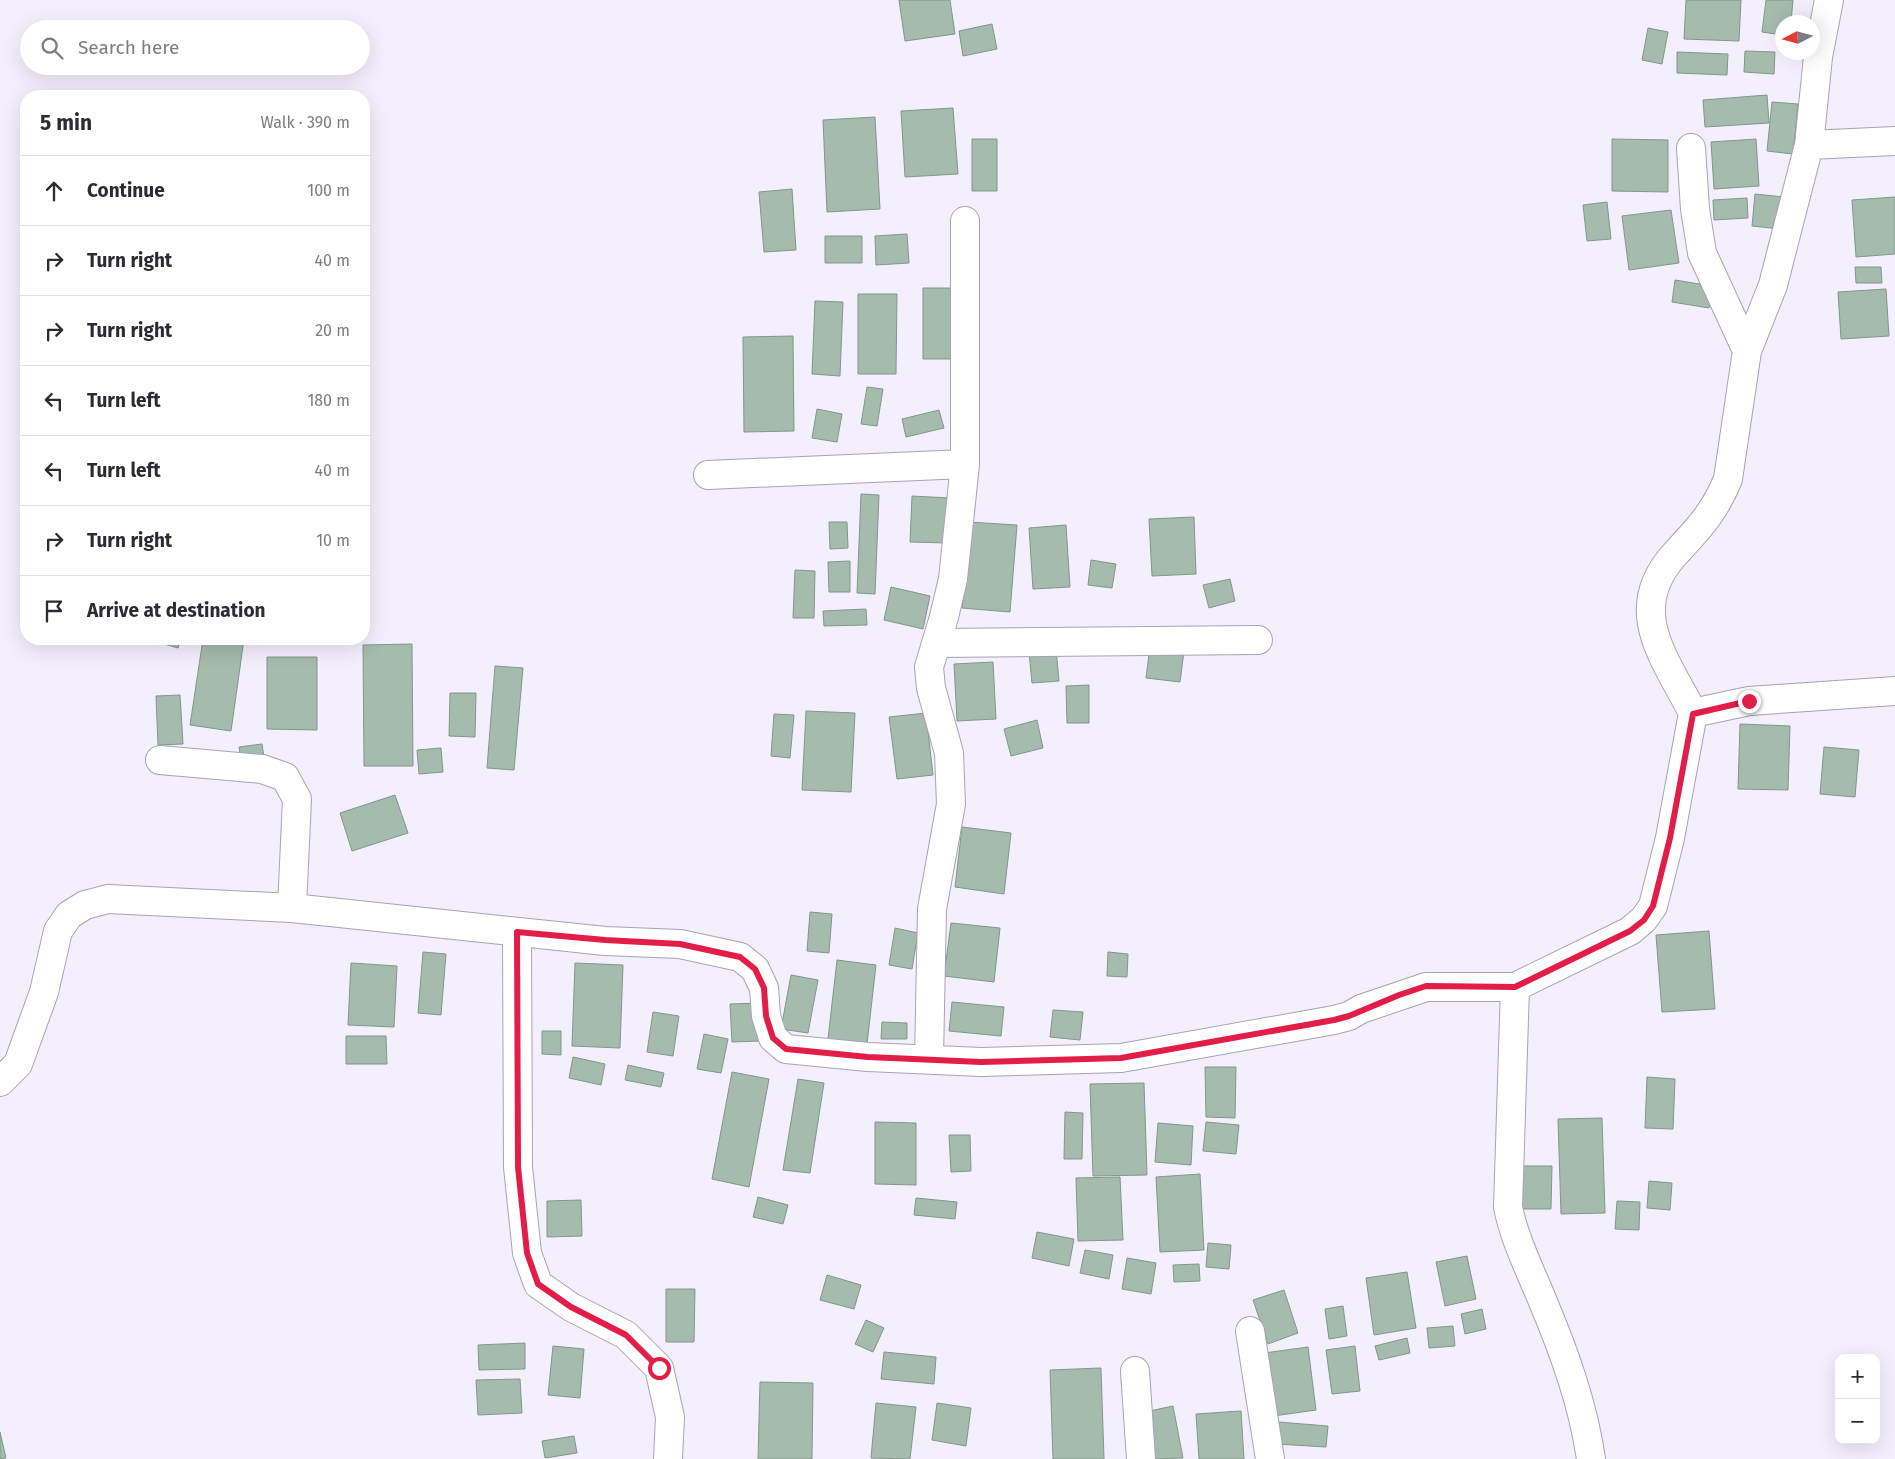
<!DOCTYPE html>
<meta charset="utf-8">
<style>
:root{--surface:#fff;--page:#f7f7f7;--text:#2b2b33;--muted:#7c7c81;--line:#e1e1e2}
body{margin:0;font-family:"Fira Sans",sans-serif;background:var(--page);color:var(--text)}
.controls{position:absolute;right:15px;bottom:15px;display:grid;overflow:hidden;border-radius:10px;box-shadow:0 5px 20px #0002}
.controls button{width:45px;height:45px;display:grid;place-items:center;padding:0;border:0;border-bottom:1px solid var(--line);background:var(--surface);color:var(--text);font:25px sans-serif}
.compass{position:absolute;left:1775px;top:15px;width:45px;height:45px;border-radius:50%;background:var(--surface);box-shadow:0 5px 20px #0002;rotate:264deg}
.stop{position:absolute;width:15px;height:15px;margin:-11px;border:4px solid #e11d48;border-radius:50%;background:#fff}
.stop.end{background:#e11d48;border-color:#fff;box-shadow:0 1px 5px #0008}
.list{margin:0;padding:0;list-style:none}
h2{display:flex;justify-content:space-between;align-items:center;height:65px;margin:0;padding:0 20px;font-size:21px}
h2 small{font-size:16px;font-weight:400;color:var(--muted)}
.list li{display:grid;grid-template-columns:32px 1fr auto;gap:15px;align-items:center;box-sizing:border-box;height:70px;padding:0 20px;border-top:1px solid var(--line)}
.list b{display:block;font-size:19px;white-space:nowrap}
.list em{font-size:16px;font-style:normal;color:var(--muted)}
.icon{flex:none;width:28px;height:28px;fill:none;stroke:currentColor;stroke-width:2;stroke-linecap:round;stroke-linejoin:round}
.map{position:relative;flex:none;width:1895px;height:1459px;overflow:hidden}
.search{position:absolute;background:var(--surface);box-shadow:0 5px 20px #0002;left:20px;top:20px;width:350px;height:55px;display:flex;align-items:center;gap:12px;box-sizing:border-box;padding:0 18px;border-radius:28px;color:var(--muted);font-size:19px}
.panel{position:absolute;background:var(--surface);box-shadow:0 5px 20px #0002;left:20px;top:90px;width:350px;height:555px;border-radius:20px}
.map>svg:first-child{display:block}
.building{fill:#a5bbae;stroke:#82968a}
.lines{fill:none;stroke-linecap:round;stroke-linejoin:round}
.minor-casing{stroke:#a8a2b6;stroke-width:30}
.minor{stroke:#fff;stroke-width:28}
.route{stroke:#e11d48;stroke-width:6}
</style>
<div class="map">
<svg width="1895" height="1459" viewBox="0 0 1895 1459">
<rect width="100%" height="100%" fill="#f3effc"/>
<path class="building" d="M899,0h51l5,34 -50,7z
M1686,0h55l-2,41 -55,-2z
M1766,0h27l-2,22h-9v13l-20,-3z
M992,24l5,25 -34,7 -4,-25z
M1648,28l20,4 -6,32 -20,-4z
M1745,51l30,1 -1,22 -30,-2z
M1677,52l51,2 -1,21 -50,-2z
M1767,95l2,28 -64,4 -2,-27z
M1772,102l26,2 -5,50 -26,-3z
M953,108l5,66 -53,3 -4,-66z
M875,117l5,92 -53,3 -4,-92z
M972,139h25v52h-25z
M1612,139l56,1v52l-56,-1z
M1756,139l3,47 -45,3 -3,-47z
M792,189l4,61 -32,2 -5,-60z
M1755,194l29,3 -4,32 -28,-3z
M1895,197v57l-39,3 -4,-57z
M1747,198l1,20 -34,2 -1,-20z
M1607,202l4,37 -24,2 -4,-36z
M1671,210l8,53 -50,7 -7,-54z
M907,234l2,29 -33,2 -1,-29z
M825,236h37v27h-37z
M1855,267h26l1,16h-26z
M1675,280l37,6 -3,22 -37,-6z
M923,288h32v71h-32z
M1886,289l3,47 -48,3 -3,-47z
M858,294h39l-1,80h-38z
M815,301l28,1 -3,74 -28,-2z
M793,336l1,95 -50,1 -1,-95z
M867,387l16,2 -6,37 -16,-2z
M817,409l25,5 -5,28 -25,-4z
M939,410l5,18 -38,9 -4,-18z
M861,494l18,1 -4,99 -18,-1z
M912,496l38,2 -2,45 -38,-1z
M1194,517l2,57 -44,2 -3,-57z
M829,522h18l1,26 -18,1z
M968,522l49,3 -7,87 -48,-4z
M1066,525l4,62 -37,2 -4,-61z
M1091,560l25,4 -4,24 -24,-3z
M850,561v31h-21l-1,-30z
M795,570l20,1 -1,47h-21z
M1230,579l5,22 -26,7 -6,-23z
M891,587l39,9 -7,33 -39,-9z
M866,609l1,16 -43,1 -1,-15z
M155,639h26l-3,9 -24,-7z
M203,639h41l-13,92 -41,-6z
M275,639h37v5l-37,-2z
M412,644l1,122h-49l-1,-121z
M1150,647l34,4 -4,31 -34,-4z
M1056,649l3,32 -27,2 -3,-31z
M267,657h50v73l-50,-1z
M993,662l3,57 -39,2 -3,-57z
M495,666l28,2 -9,102 -27,-2z
M1089,685v38h-22l-1,-37z
M450,693h26l-1,44 -26,-1z
M180,695l3,49 -25,1 -2,-49z
M806,711l49,2 -4,79 -49,-2z
M926,713l7,62 -36,4 -8,-62z
M774,714l20,1 -4,43 -19,-2z
M1037,720l6,28 -32,8 -7,-27z
M1740,724l50,2 -2,64 -50,-1z
M262,744l2,13 -23,3 -2,-13z
M1824,747l35,3 -4,47 -35,-3z
M441,748l2,24 -24,2 -2,-24z
M395,795l13,38 -56,18 -12,-38z
M962,827l49,6 -7,61 -49,-7z
M810,912l22,2 -3,39 -22,-2z
M951,923l49,5 -6,54 -50,-6z
M895,928l23,5 -6,36 -23,-4z
M1709,931l6,78 -53,3 -6,-77z
M423,952l23,2 -5,61 -23,-2z
M1108,952l20,2 -1,23 -20,-1z
M837,960l39,5 -9,79 -39,-5z
M351,963l46,3 -3,61 -46,-2z
M575,963l48,2 -3,83 -48,-2z
M791,975l27,5 -10,53 -27,-4z
M952,1002l52,5 -3,29 -52,-5z
M760,1003l1,38 -29,1 -2,-38z
M1053,1010l30,2 -3,28 -30,-3z
M653,1012l26,4 -6,40 -26,-4z
M882,1022l25,1v16h-26z
M542,1031h19v24l-19,-1z
M704,1034l24,5 -7,34 -24,-4z
M346,1036h40l1,28h-41z
M573,1057l32,7 -4,21 -32,-7z
M628,1065l36,8 -3,14 -36,-7z
M1205,1067h31l-1,51 -29,-1z
M732,1072l37,7 -20,108 -37,-8z
M1647,1077l28,2 -2,50 -28,-1z
M798,1079l26,4 -14,90 -27,-3z
M1144,1083l3,92 -54,1 -3,-92z
M1065,1112l18,1 -1,46h-18z
M1602,1118l3,95 -44,1 -3,-95z
M875,1122l41,1v62l-41,-1z
M1206,1122l33,3 -3,29 -33,-3z
M1158,1123l35,3 -2,39 -36,-3z
M949,1135h21l1,36 -20,1z
M1516,1166h36l-1,43h-36z
M1200,1174l4,76 -44,2 -4,-75z
M1120,1177l3,63 -45,1 -2,-63z
M1649,1181l23,2 -2,27 -23,-2z
M758,1197l30,8 -5,19 -30,-7z
M916,1198l41,4 -2,17 -41,-4z
M581,1200l1,36 -35,1v-36z
M1617,1201l23,1 -1,28 -24,-1z
M1037,1232l37,7 -5,27 -37,-8z
M1208,1243l23,2 -2,24 -23,-2z
M1085,1250l28,5 -4,24 -29,-6z
M1467,1256l9,43 -31,7 -9,-44z
M1127,1258l29,5 -5,31 -29,-5z
M1199,1264l1,17 -26,1 -1,-17z
M1407,1272l9,56 -42,7 -8,-57z
M827,1275l34,10 -7,24 -34,-9z
M666,1289h29l-1,53h-28z
M1284,1290l14,43 -30,11 -15,-44z
M1343,1306l4,30 -18,3 -4,-30z
M1482,1309l4,20 -21,5 -4,-20z
M866,1320l18,8 -11,24 -18,-8z
M1453,1326l2,20 -26,2 -2,-20z
M1407,1338l3,15 -31,7 -4,-14z
M525,1343v26l-46,1 -1,-25z
M553,1346l31,3 -4,49 -32,-3z
M1355,1346l5,45 -28,3 -6,-44z
M1308,1347l8,63 -50,7 -9,-63z
M884,1352l52,5 -2,27 -53,-5z
M1101,1368l3,91h-51l-3,-89z
M520,1379l2,34 -44,2 -2,-35z
M760,1382l53,1 -1,76h-54z
M876,1403l40,4 -6,52 -39,-1z
M937,1403l34,5 -5,38 -34,-6z
M1173,1406l10,52 -28,1 -10,-47z
M1241,1411l3,48h-45l-3,-45z
M1278,1422l50,4 -2,21 -50,-3z
M0,1432l6,26 -6,1z
M574,1436l3,17 -32,5 -3,-17z"/>
<g class="lines">
<g class="minor-casing">
<path id="minor" d="M1809,145l86,-4
M1691,148l4,61 7,44 45,98
M708,475l257,-11
M936,643l322,-3
M1693,713c-28,-55 -69,-103 -18,-159 24,-26 39,-41 53,-75l19,-128 26,-66 36,-140 9,-88 11,-57
M160,760l102,9 23,8 12,22 -5,109
M517,932l1,235 9,86 11,31 33,23 55,28 33,33 11,49 -2,42
M1515,987l-7,220c6,31 21,61 33,90 22,52 42,106 50,162
M929,1059l3,-150 19,-105 -2,-51 -18,-65 -2,-21 15,-50 9,-38 12,-115v-243
M0,1082l18,-18 26,-72 14,-61 11,-16 16,-10 23,-6 184,9 313,33 75,3 60,13 15,12 9,19 2,28 7,22 13,11 82,8 113,5 140,-4 213,-38 15,-4 12,-7 65,-22h89l115,-56 14,-12 9,-13 17,-68 23,-125 56,-12 146,-10
M1250,1331l20,128
M1135,1371l6,88"/>
</g>
<use href="#minor" class="minor"/>
</g>
<g class="lines">
<path class="route" d="M659,1368l-33,-33 -55,-28 -33,-23 -11,-31 -9,-86 -1,-235 88,8 75,4 60,13 15,12 9,19 2,28 7,22 13,11 82,8 113,5 140,-4 213,-38 15,-4 50,-21 27,-9 89,1 115,-56 14,-11 9,-14 17,-68 23,-124 56,-13"/>
</g>
</svg>
<div class="controls">
<button>+</button>
<button>−</button>
</div>
<svg class="compass" viewBox="-18 -18 36 36"><path d="M0-13l5 13h-10z" fill="#e53935"/><path d="M0 13l5-13h-10z" fill="#7c7c81"/></svg>
<div class="stop" style="left:659px;top:1368px"></div>
<div class="stop end" style="left:1749px;top:701px"></div>
<div class="search"><svg class="icon" aria-label="search" viewBox="0 0 24 24"><circle cx="10" cy="10" r="6"/><path d="M15 15l6 6"/></svg>Search here</div>
<section class="panel">
<h2>5 min<small>Walk · 390 m</small></h2>
<ul class="list">
<li><svg class="icon" aria-label="ahead" viewBox="0 0 24 24"><path d="M12 20V5M6 11l6-6 6 6"/></svg><div><b>Continue</b></div><em>100 m</em></li>
<li><svg class="icon" aria-label="right" viewBox="0 0 24 24"><path d="M7 20v-9h11M14 6l5 5-5 5"/></svg><div><b>Turn right</b></div><em>40 m</em></li>
<li><svg class="icon" aria-label="right" viewBox="0 0 24 24"><path d="M7 20v-9h11M14 6l5 5-5 5"/></svg><div><b>Turn right</b></div><em>20 m</em></li>
<li><svg class="icon" aria-label="left" viewBox="0 0 24 24"><path d="M17 20v-9H6M10 6l-5 5 5 5"/></svg><div><b>Turn left</b></div><em>180 m</em></li>
<li><svg class="icon" aria-label="left" viewBox="0 0 24 24"><path d="M17 20v-9H6M10 6l-5 5 5 5"/></svg><div><b>Turn left</b></div><em>40 m</em></li>
<li><svg class="icon" aria-label="right" viewBox="0 0 24 24"><path d="M7 20v-9h11M14 6l5 5-5 5"/></svg><div><b>Turn right</b></div><em>10 m</em></li>
<li><svg class="icon" aria-label="arrive" viewBox="0 0 24 24"><path d="M6 21V4h12l-3 4 3 4H6"/></svg><div><b>Arrive at destination</b></div></li>
</ul>
</section>
</div>
